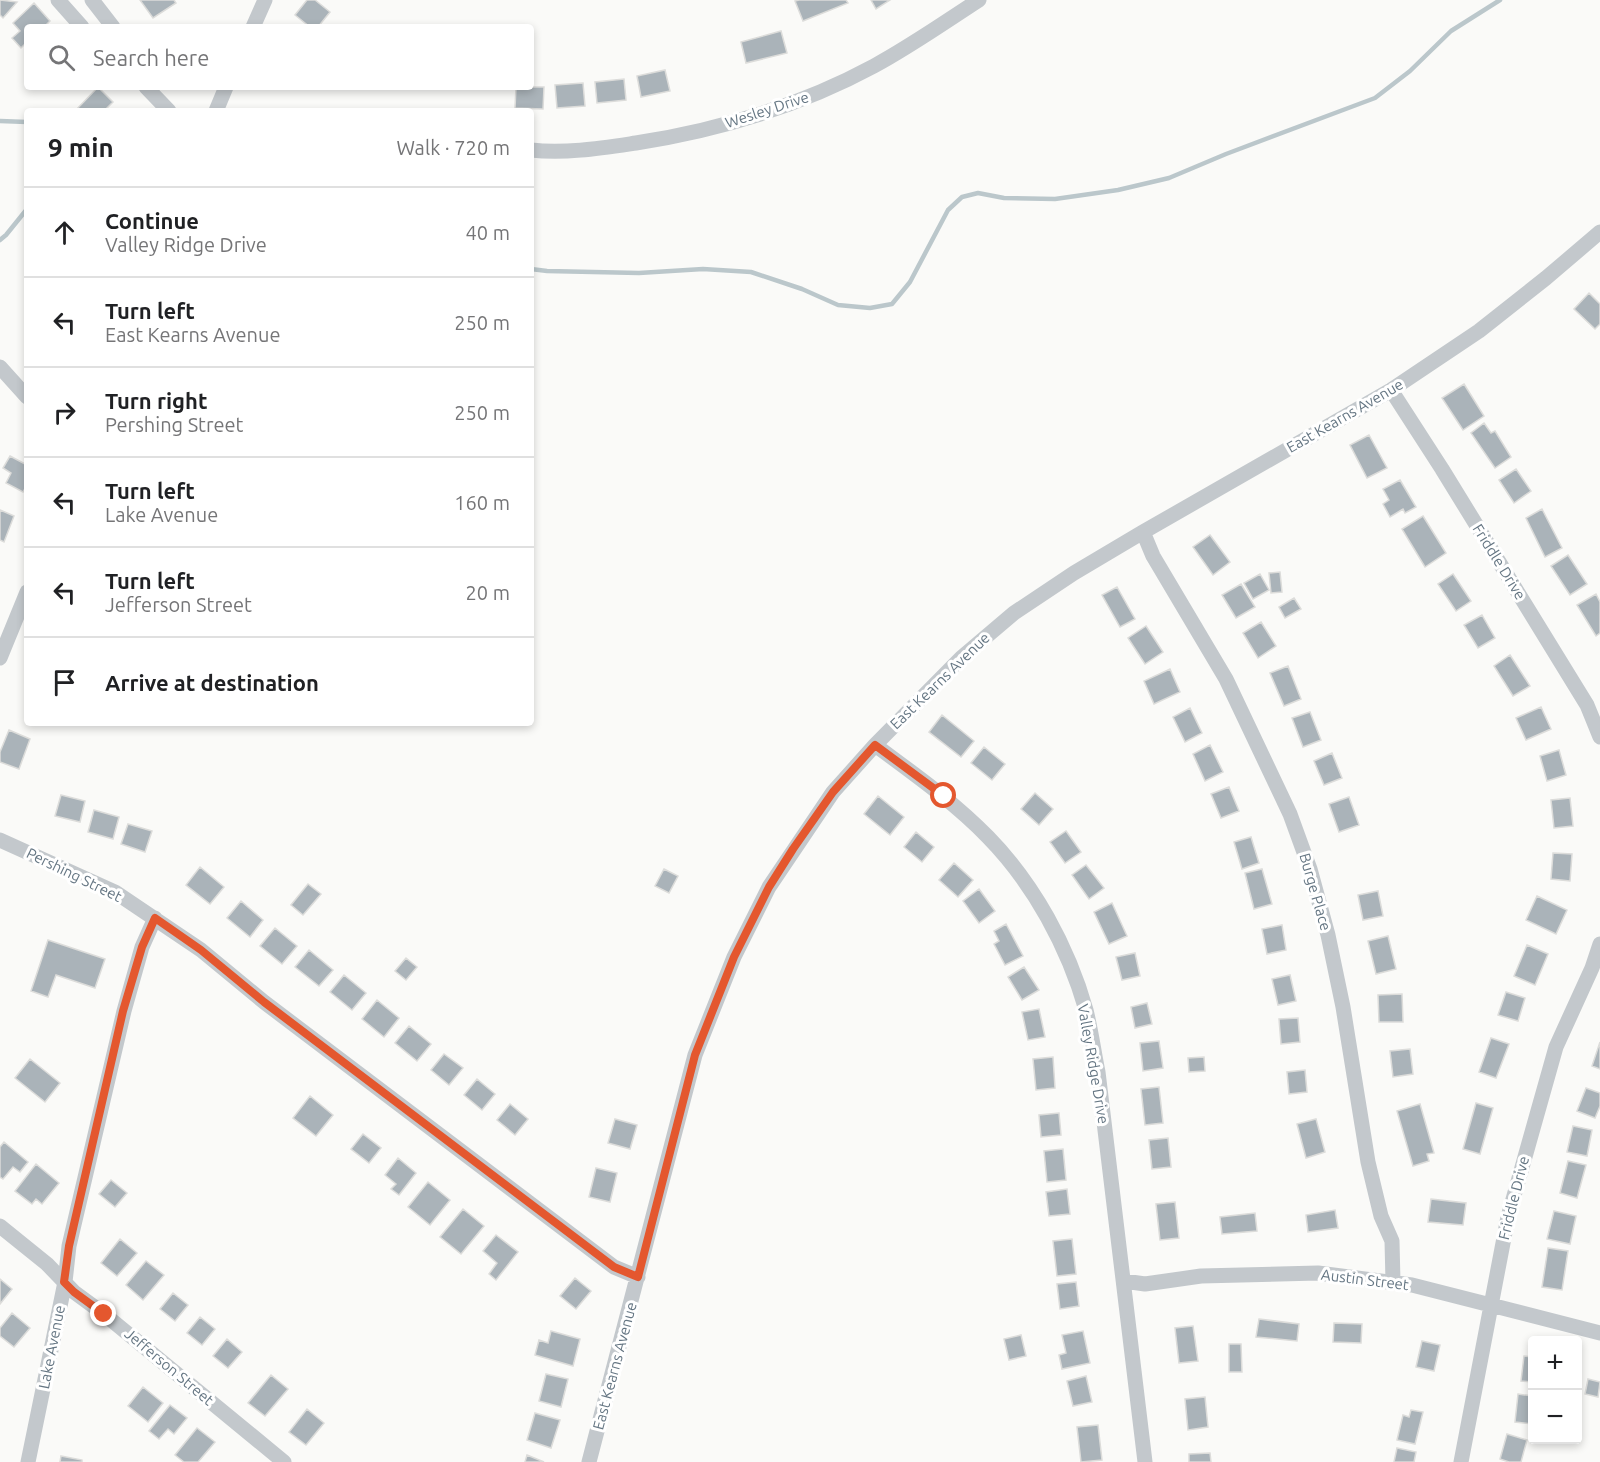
<!DOCTYPE html>
<meta charset="utf-8">
<style>
:root{--surface:#fff;--page:#f2f2f2;--text:#202124;--muted:#757577;--line:#e0e0e0}
body{margin:0;font-family:Ubuntu,sans-serif;background:var(--page);color:var(--text)}
.controls{position:absolute;right:18px;bottom:18px;display:grid;overflow:hidden;border-radius:6px;box-shadow:0 3px 9px #0003}
.controls button{width:54px;height:54px;display:grid;place-items:center;padding:0;border:0;border-bottom:2px solid var(--line);background:var(--surface);color:var(--text);font:30px sans-serif}
.stop{position:absolute;width:18px;height:18px;margin:-14px;border:4px solid #e4572e;border-radius:50%;background:#fff}
.stop.end{background:#e4572e;border-color:#fff;box-shadow:0 2px 6px #0008}
.list{margin:0;padding:0;list-style:none}
h2{display:flex;justify-content:space-between;align-items:center;height:78px;margin:0;padding:0 24px;font-size:26px}
h2 small{font-size:20px;font-weight:400;color:var(--muted)}
.list li{display:grid;grid-template-columns:39px 1fr auto;gap:18px;align-items:center;box-sizing:border-box;height:90px;padding:0 24px;border-top:2px solid var(--line)}
.list b{display:block;font-size:22px;white-space:nowrap}
.list p{margin:0;font-size:20px;white-space:nowrap;color:var(--muted)}
.list em{font-size:20px;font-style:normal;color:var(--muted)}
.icon{flex:none;width:33px;height:33px;fill:none;stroke:currentColor;stroke-width:2;stroke-linecap:round;stroke-linejoin:round}
.map{position:relative;flex:none;width:1600px;height:1462px;overflow:hidden}
.search{position:absolute;background:var(--surface);box-shadow:0 3px 9px #0003;left:24px;top:24px;width:510px;height:66px;display:flex;align-items:center;gap:15px;box-sizing:border-box;padding:0 21px;border-radius:6px;color:var(--muted);font-size:22px}
.panel{position:absolute;background:var(--surface);box-shadow:0 3px 9px #0003;left:24px;top:108px;width:510px;height:618px;border-radius:6px}
.map>svg:first-child{display:block}
.lines{fill:none;stroke-linecap:round;stroke-linejoin:round}
.stream{stroke:#bbc7cb;stroke-width:4.5}
.building{fill:#aab3b9;stroke:#dcdcda;stroke-width:1.5}
.minor{stroke:#c3c8cc;stroke-width:15}
.route{stroke:#e4572e;stroke-width:8}
.labels{text-anchor:middle;stroke-width:6;stroke-linejoin:round;paint-order:stroke}
.street-label{font-size:15px;fill:#657683;stroke:#fff}
</style>
<div class="map">
<svg width="1600" height="1462" viewBox="0 0 1600 1462">
<rect width="100%" height="100%" fill="#fafaf8"/>
<g class="lines">
<path class="stream" d="M0,121l27,1
M0,240l6,-5 21,-26
M531,269l16,2 92,2 64,-4 48,3 51,17 36,16 32,3 22,-4 18,-22 38,-72 14,-13 16,-4 26,5 51,1 63,-9 51,-12 57,-24 149,-56 35,-27 41,-40 49,-31"/>
</g>
<path class="building" d="M0,0l17,2 -14,16 -3,-3z
M140,0h34l2,3 -23,15z
M307,0h8l15,12 -12,15h-8l-15,-12z
M799,0h47l2,3 -45,18 -8,-20z
M871,0h19l-14,9z
M34,3l16,18 -6,6h-17v15l-6,6 -9,-10 8,-7 -7,-8z
M781,31l6,22 -41,10 -5,-21z
M665,70l5,21 -29,6 -4,-21z
M624,79l2,21 -29,3 -2,-21z
M583,83l2,23 -28,2 -2,-23z
M98,87l15,15 -9,9h-29z
M516,87h28l-1,22 -28,-1z
M1589,293l11,11v20l-5,5 -21,-20z
M1464,384l20,32 -21,14 -21,-32z
M1484,423l7,10 4,-2 16,26 -16,11 -24,-35z
M1369,435l18,33 -20,10 -17,-33z
M10,456l17,9v20l-4,7 -17,-9 5,-10 -8,-5z
M1516,469l15,22 -17,12 -15,-23z
M1400,480l16,27 -11,6 -2,-4 -13,8 -7,-13 6,-4 -6,-11z
M1542,509l20,39 -17,9 -19,-39z
M0,510l14,6 -10,26 -4,-2z
M1423,516l23,37 -21,14 -23,-38z
M1210,535l20,27 -17,13 -20,-28z
M1568,555l19,29 -17,11 -19,-29z
M1280,572l2,20 -11,1 -2,-20z
M1260,574l9,16 -16,9 -9,-16z
M1453,574l18,27 -15,10 -18,-27z
M1241,584l14,23 -19,11 -14,-23z
M1117,587l18,32 -15,8 -18,-32z
M1596,594l4,8v31l-4,3 -19,-31z
M1294,598l7,11 -16,9 -6,-11z
M1482,615l13,23 -17,10 -14,-23z
M1261,622l15,24 -18,12 -15,-25z
M1146,626l17,26 -18,12 -17,-26z
M1510,655l20,31 -17,10 -19,-30z
M1288,666l13,33 -17,7 -14,-33z
M1170,669l10,23 -26,12 -10,-23z
M1541,707l10,22 -25,11 -10,-22z
M1190,708l12,25 -17,9 -12,-25z
M1310,712l11,28 -18,7 -11,-29z
M942,715l32,26 -13,16 -32,-25z
M9,730l21,9 -11,30 -19,-7v-10z
M1210,745l13,27 -18,9 -12,-27z
M984,747l21,17 -13,16 -21,-17z
M1559,750l7,25 -19,6 -7,-25z
M1332,753l10,25 -18,7 -10,-24z
M1229,787l10,24 -18,7 -10,-24z
M1035,793l18,16 -14,16 -18,-16z
M61,795l24,6 -5,21 -25,-6z
M878,796l26,21 -14,18 -26,-21z
M1349,797l10,28 -20,7 -10,-28z
M1570,798l3,28 -19,2 -3,-28z
M94,810l25,7 -6,22 -25,-7z
M128,824l24,7 -7,21 -24,-8z
M1066,831l15,21 -16,11 -15,-21z
M916,832l18,15 -12,15 -18,-15z
M1251,837l8,26 -17,6 -8,-27z
M1553,853l19,1 -2,27 -19,-2z
M954,863l19,17 -15,17 -19,-17z
M1086,865l18,23 -15,11 -17,-24z
M200,867l24,20 -14,17 -24,-19z
M664,869l14,7 -9,17 -14,-7z
M1262,869l10,35 -18,5 -9,-36z
M308,884l13,10 -18,21 -12,-10z
M979,889l16,22 -16,12 -16,-22z
M1378,891l5,25 -20,4 -5,-25z
M1537,896l30,14 -11,24 -30,-14z
M241,901l22,19 -13,17 -23,-19z
M1112,903l15,33 -18,8 -15,-32z
M1006,924l17,32 -18,9 -11,-21 5,-3 -5,-10z
M1282,925l4,25 -19,4 -5,-25z
M275,928l22,18 -15,18 -22,-18z
M1388,936l8,33 -20,5 -8,-33z
M48,940l57,19 -10,29 -39,-13 -8,22 -17,-6z
M1527,945l21,9 -13,31 -21,-9z
M309,950l24,20 -14,16 -24,-19z
M1135,953l5,23 -18,4 -6,-23z
M406,958l11,9 -11,13 -11,-9z
M1024,967l15,23 -17,10 -14,-23z
M344,975l22,18 -14,17 -22,-18z
M1290,975l6,26 -18,4 -6,-26z
M1506,992l19,6 -7,23 -20,-6z
M1402,994l1,28h-24l-1,-27z
M377,1000l22,18 -15,19 -22,-18z
M1147,1003l5,21 -17,4 -4,-21z
M1039,1009l6,28 -17,3 -6,-28z
M1298,1018l2,24 -19,2 -2,-25z
M409,1026l22,18 -14,17 -22,-18z
M1491,1038l18,6 -13,34 -17,-6z
M1159,1041l4,27 -20,3 -3,-28z
M1600,1042v27l-8,-3z
M1410,1049l3,25 -20,3 -3,-26z
M444,1054l19,14 -14,17 -18,-15z
M1053,1057l2,31 -19,2 -3,-31z
M1204,1057l1,14 -16,1 -1,-14z
M30,1059l30,24 -15,19 -30,-24z
M1305,1070l2,22 -18,2 -2,-22z
M477,1079l18,15 -13,16 -18,-15z
M1159,1087l4,36 -18,2 -4,-36z
M1586,1088l14,5v13l-5,12 -18,-7z
M310,1096l23,19 -17,21 -23,-18z
M1476,1103l17,5 -13,46 -17,-5z
M510,1104l18,15 -13,16 -18,-15z
M1420,1104l14,49 -7,1 2,7 -16,5 -16,-55z
M1059,1113l2,22 -20,2 -2,-22z
M615,1119l22,6 -7,24 -22,-6z
M1316,1119l9,33 -19,6 -9,-34z
M1573,1126l19,4 -5,26 -20,-4z
M363,1134l18,14 -12,15 -18,-14z
M1168,1138l3,29 -19,2 -3,-29z
M4,1142l24,20 -8,10 -7,-5 -10,12 -3,-2v-30z
M1063,1149l3,31 -19,2 -3,-31z
M398,1158l18,15 -17,22 -8,-6 5,-5 -11,-9z
M1568,1161l18,4 -9,33 -17,-5z
M36,1164l23,19 -17,21 -6,-5 -4,5 -17,-13z
M596,1168l21,5 -7,29 -21,-5z
M111,1180l16,13 -12,14 -16,-13z
M428,1182l22,18 -20,25 -22,-18z
M1067,1189l3,25 -21,2 -3,-24z
M1431,1199l35,4 -3,22 -35,-3z
M1175,1202l4,36 -19,2 -4,-36z
M463,1209l21,17 -23,28 -21,-17z
M1335,1210l3,18 -30,4 -2,-17z
M1554,1211l22,5 -6,28 -23,-5z
M1255,1213l2,18 -35,3 -2,-17z
M496,1235l22,17 -22,28 -7,-6 8,-11 -14,-12z
M120,1239l17,14 -20,23 -16,-13z
M1072,1239l4,35 -19,2 -4,-35z
M1548,1248l20,3 -6,39 -20,-3z
M146,1261l18,14 -21,25 -17,-15z
M575,1278l16,13 -15,18 -16,-13z
M0,1279l12,10 -12,15z
M1076,1282l3,24 -19,3 -3,-25z
M173,1293l15,12 -13,16 -15,-12z
M12,1313l18,15 -16,19 -14,-11v-8z
M200,1317l15,12 -13,16 -15,-12z
M1259,1319l40,5 -2,17 -41,-4z
M1334,1323l28,1 -1,19 -28,-1z
M1193,1326l5,35 -19,2 -4,-35z
M551,1331l29,8 -7,27 -38,-11 4,-15 9,3z
M1083,1331l7,32 -28,6 -3,-14 7,-2 -4,-18z
M1021,1335l5,21 -17,4 -5,-21z
M227,1339l15,13 -14,16 -15,-12z
M1422,1341l18,4 -6,26 -18,-4z
M1229,1344h12l1,28h-13z
M1524,1356l8,1v25l-11,-1z
M546,1374l22,5 -7,28 -22,-6z
M271,1375l17,14 -23,27 -17,-13z
M1086,1376l6,26 -19,4 -6,-25z
M1588,1379l12,3 -2,15 -13,-3z
M143,1387l20,16 -15,19 -20,-16z
M1518,1394l14,2v28l-17,-2z
M1205,1397l3,30 -20,3 -3,-31z
M170,1405l17,13 -13,16 -6,-5 -9,10 -10,-8z
M307,1409l17,14 -18,22 -17,-13z
M1411,1410l12,2 -8,32 -18,-4 6,-25 6,2z
M535,1413l25,7 -9,28 -24,-8z
M1098,1425l4,35 -21,2 -4,-35z
M197,1428l18,14 -17,20h-14l-9,-7z
M1507,1434l20,6 -6,22h-12l-9,-3z
M1397,1448l19,4 -2,10h-20z
M1210,1453l1,9h-22v-8z
M527,1455l17,7h-19z
M61,1456l21,4v2h-22z"/>
<g class="lines">
<path class="minor" d="M58,0l24,27
M92,0l21,27
M253,27l12,-27
M146,87l23,24
M216,111l10,-24
M531,150c34,4 71,-2 105,-7 83,-13 164,-37 238,-77 37,-20 71,-44 105,-66
M0,367l27,30
M1391,390l51,79 145,236 13,32
M1143,532l10,24 73,123 64,135 20,55 18,66 15,72 25,155 13,54 11,25 1,41
M0,658l27,-66
M875,745c39,29 79,57 113,92 46,47 80,110 98,173 5,20 8,42 12,62l47,390
M0,840l115,52 86,58 63,52 350,265 24,10
M0,1226l47,38 27,28 30,22 180,148
M1124,1281l21,3 56,-8 117,-3 94,12 188,48
M28,1462l37,-180 4,-36 55,-235 18,-64 13,-29
M589,1462l106,-407 39,-98 35,-70 64,-95 42,-47 86,-87 53,-45 60,-40 69,-41 248,-142 88,-59 67,-53 54,-46
M1461,1462l47,-245 48,-170 36,-79 8,-24"/>
</g>
<g class="lines">
<path class="route" d="M104,1314l-30,-22 -10,-10 5,-36 54,-235 19,-64 13,-29 46,32 63,52 350,265 24,10 57,-222 39,-98 35,-70 24,-38 40,-57 42,-47 69,51"/>
</g>
<g class="labels">
<g class="street-label">
<text transform="translate(767 110) rotate(-18)" y="5">Wesley Drive</text>
<text transform="translate(1345 416) rotate(-30)" y="5">East Kearns Avenue</text>
<text transform="translate(1499 562) rotate(58)" y="5">Friddle Drive</text>
<text transform="translate(940 681) rotate(-44)" y="5">East Kearns Avenue</text>
<text transform="translate(74 875) rotate(26)" y="5">Pershing Street</text>
<text transform="translate(1315 892) rotate(74)" y="5">Burge Place</text>
<text transform="translate(1093 1064) rotate(80)" y="5">Valley Ridge Drive</text>
<text transform="translate(1514 1198) rotate(-76)" y="5">Friddle Drive</text>
<text transform="translate(1365 1280) rotate(7)" y="5">Austin Street</text>
<text transform="translate(52 1347) rotate(-79)" y="5">Lake Avenue</text>
<text transform="translate(615 1366) rotate(-75)" y="5">East Kearns Avenue</text>
<text transform="translate(169 1367) rotate(40)" y="5">Jefferson Street</text>
</g>
</g>
</svg>
<div class="controls">
<button>+</button>
<button>−</button>
</div>
<div class="stop" style="left:944px;top:796px"></div>
<div class="stop end" style="left:104px;top:1314px"></div>
<div class="search"><svg class="icon" aria-label="search" viewBox="0 0 24 24"><circle cx="10" cy="10" r="6"/><path d="M15 15l6 6"/></svg>Search here</div>
<section class="panel">
<h2>9 min<small>Walk · 720 m</small></h2>
<ul class="list">
<li><svg class="icon" aria-label="ahead" viewBox="0 0 24 24"><path d="M12 20V5M6 11l6-6 6 6"/></svg><div><b>Continue</b><p>Valley Ridge Drive</p></div><em>40 m</em></li>
<li><svg class="icon" aria-label="left" viewBox="0 0 24 24"><path d="M17 20v-9H6M10 6l-5 5 5 5"/></svg><div><b>Turn left</b><p>East Kearns Avenue</p></div><em>250 m</em></li>
<li><svg class="icon" aria-label="right" viewBox="0 0 24 24"><path d="M7 20v-9h11M14 6l5 5-5 5"/></svg><div><b>Turn right</b><p>Pershing Street</p></div><em>250 m</em></li>
<li><svg class="icon" aria-label="left" viewBox="0 0 24 24"><path d="M17 20v-9H6M10 6l-5 5 5 5"/></svg><div><b>Turn left</b><p>Lake Avenue</p></div><em>160 m</em></li>
<li><svg class="icon" aria-label="left" viewBox="0 0 24 24"><path d="M17 20v-9H6M10 6l-5 5 5 5"/></svg><div><b>Turn left</b><p>Jefferson Street</p></div><em>20 m</em></li>
<li><svg class="icon" aria-label="arrive" viewBox="0 0 24 24"><path d="M6 21V4h12l-3 4 3 4H6"/></svg><div><b>Arrive at destination</b></div></li>
</ul>
</section>
</div>
